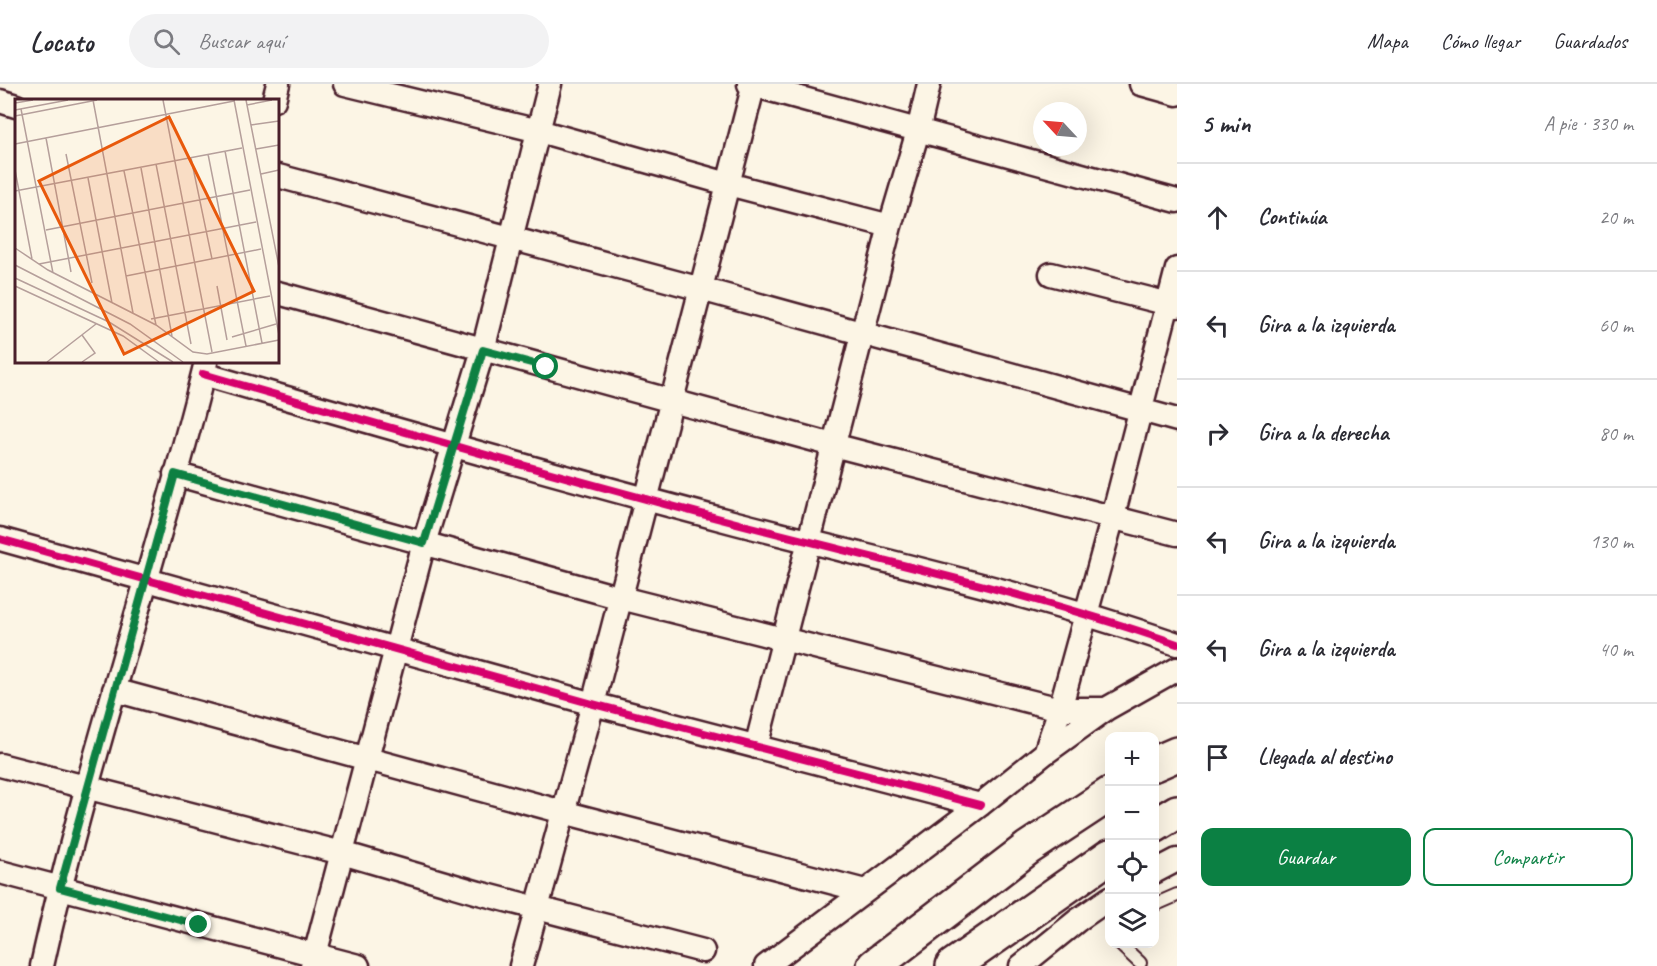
<!DOCTYPE html>
<html lang="es">
<meta charset="utf-8">
<style>
:root{--surface:#fff;--page:#f2f2f3;--text:#2b2b33;--muted:#7c7c81;--line:#e1e1e2;--accent:#0b8043}
body{margin:0;font-family:Caveat,sans-serif;background:var(--page);color:var(--text)}
.controls{position:absolute;right:18px;bottom:18px;display:grid;overflow:hidden;border-radius:12px;box-shadow:0 6px 24px #0002}
.controls button{width:54px;height:54px;display:grid;place-items:center;padding:0;border:0;border-bottom:2px solid var(--line);background:var(--surface);color:var(--text);font:30px sans-serif}
.compass{position:absolute;left:1033px;top:18px;width:54px;height:54px;border-radius:50%;background:var(--surface);box-shadow:0 6px 24px #0002;rotate:296deg}
.stop{position:absolute;width:18px;height:18px;margin:-14px;border:4px solid #0b8043;border-radius:50%;background:#fff}
.stop.end{background:#0b8043;border-color:#fff;box-shadow:0 2px 6px #0008}
.list{margin:0;padding:0;list-style:none}
h2{display:flex;justify-content:space-between;align-items:center;height:78px;margin:0;padding:0 24px;font-size:26px}
h2 small{font-size:20px;font-weight:400;color:var(--muted)}
.list li{display:grid;grid-template-columns:39px 1fr auto;gap:18px;align-items:center;box-sizing:border-box;height:108px;padding:0 24px;border-top:2px solid var(--line)}
.list b{display:block;font-size:22px;white-space:nowrap}
.list em{font-size:20px;font-style:normal;color:var(--muted)}
.actions{display:flex;gap:12px;padding:18px 24px}
.actions a{flex:1;padding:14px 0;border:2px solid var(--accent);border-radius:12px;text-align:center;font-size:21px;color:var(--accent)}
.actions .main{background:var(--accent);color:#fff}
.icon{flex:none;width:33px;height:33px;fill:none;stroke:currentColor;stroke-width:2;stroke-linecap:round;stroke-linejoin:round}
.map{position:relative;flex:none;width:1177px;height:882px;overflow:hidden}
header{display:flex;align-items:center;gap:36px;box-sizing:border-box;height:84px;padding:0 30px;background:var(--surface);border-bottom:2px solid var(--line)}
header strong{font-size:28px}
nav{display:flex;gap:33px;margin-inline-start:auto;font-size:21px}
.search{width:420px;height:54px;background:var(--page);display:flex;align-items:center;gap:15px;box-sizing:border-box;padding:0 21px;border-radius:33px;color:var(--muted);font-size:22px}
main{display:flex}
aside{flex:1;background:var(--surface)}
.map>svg:first-child{display:block}
.lines{fill:none;stroke-linecap:round;stroke-linejoin:round}
.lane-casing{stroke:#4a1f2b;stroke-width:16}
.street-casing{stroke:#4a1f2b;stroke-width:27}
.primary-casing{stroke:#4a1f2b;stroke-width:38}
.lane{stroke:#fcf5e5;stroke-width:12}
.street{stroke:#fcf5e5;stroke-width:22}
.primary{stroke:#fcf5e5;stroke-width:33}
.cycleway-casing{stroke:#fcf5e5;stroke-width:11}
.cycleway{stroke:#d6006c;stroke-width:8}
.route{stroke:#0b8043;stroke-width:8}
.inset-road{fill:none;stroke:#b59f9b;stroke-width:1.5}
.view{fill:#e8590c;fill-opacity:0.15;stroke:#e8590c;stroke-width:3}
.inset-edge{fill:none;stroke:#4a1f2b;stroke-width:3}
</style>
<header>
<strong>Locato</strong>
<div class="search"><svg class="icon" aria-label="search" viewBox="0 0 24 24"><circle cx="10" cy="10" r="6"/><path d="M15 15l6 6"/></svg>Buscar aquí</div>
<nav><a>Mapa</a><a>Cómo llegar</a><a>Guardados</a></nav>
</header>
<main>
<div class="map">
<svg width="1177" height="882" viewBox="0 0 1177 882">
<rect width="100%" height="100%" fill="#fcf5e5"/>
<filter id="ink" filterUnits="userSpaceOnUse"><feTurbulence type="fractalNoise" baseFrequency=".0167" numOctaves="2"/><feDisplacementMap in="SourceGraphic" scale="12" xChannelSelector="R" yChannelSelector="G"/><feConvolveMatrix kernelMatrix="1 2 1 2 8 2 1 2 1" color-interpolation-filters="sRGB"/></filter>
<g filter="url(#ink)">
<g class="lines">
<g class="lane-casing">
<path id="lane" d="M1154,821l23,-10
M1122,860v2l18,17"/>
</g>
<g class="street-casing">
<path id="street" d="M345,0l194,47 189,53 162,42
M749,0l428,117
M1141,0l36,10
M274,16l4,-16
M0,17l16,5
M278,92l423,113 476,131
M1051,190l126,32
M278,209l555,152 344,89
M203,290c177,51 354,102 533,149 147,38 298,71 441,121
M175,390l446,124 439,111h46
M0,455l593,165 387,101
M114,606l449,122 302,79
M756,663l134,-521 28,-95 11,-47
M1045,669l15,-44 53,-193 64,-247
M0,681l342,88 137,40 224,58
M0,788l358,94
M1154,788l23,-12
M42,882c45,-204 114,-402 164,-604
M312,882l112,-423 59,-193 67,-266
M521,882l72,-262 161,-620
M766,882l214,-161 65,-52 61,-44 71,-40
M1021,882l57,-46 32,-22"/>
</g>
<g class="primary-casing">
<path id="primary" d="M1154,680l23,-10
M1154,742l23,-14
M874,882l154,-118 82,-54
M953,882l157,-110"/>
</g>
<use href="#lane" class="lane"/>
<use href="#street" class="street"/>
<use href="#primary" class="primary"/>
<g class="cycleway-casing">
<path id="cycleway" d="M203,290c177,51 354,102 533,149 147,38 298,71 441,121
M0,455l593,165 387,101"/>
</g>
<use href="#cycleway" class="cycleway"/>
</g>
</g>
<g class="lines" filter="url(#ink)">
<path class="route" d="M199,841l-139,-37 115,-414 249,69 59,-193 63,17"/>
</g>
<g transform="translate(15 15)">
<rect width="264" height="264" fill="#fcf5e5"/>
<path class="inset-road" d="M78,1l40,213M148,1l49,252M219,1l45,235M231,1l33,167M0,4l18,-3M232,6l25,-5M6,10l32,164M0,11l53,-10M0,17l82,-16M236,26l28,-4M31,39l25,134M0,45l219,-43M241,50l23,-4M210,52l37,192M51,55l26,129M193,55l38,192M176,59l21,101M141,65l35,180M126,69l31,168M0,71l17,89M109,72l32,154M246,75l18,-4M73,79l24,125M0,92l227,-43M31,131l204,-40M0,149l33,22 108,55 37,27 14,2 72,-14M24,165l217,-42M0,166l115,59 53,38M111,177l135,-27M0,179l94,44 64,40M0,187l108,50 36,26M202,187l10,54M136,220l119,-23M67,236l13,18 -13,9M217,238l44,-13M32,263l49,-38"/>
<path class="view" d="M154,18l85,174 -130,63 -85,-173z"/>
<rect width="264" height="264" class="inset-edge"/>
</g>
</svg>
<div class="controls">
<button>+</button>
<button>−</button>
<button><svg class="icon" aria-label="locate" viewBox="0 0 24 24"><circle cx="12" cy="12" r="6"/><path d="M12 2v4M12 18v4M2 12h4M18 12h4"/></svg></button>
<button><svg class="icon" aria-label="layers" viewBox="0 0 24 24"><path d="M12 4l9 5-9 5-9-5zM3 14l9 5 9-5"/></svg></button>
</div>
<svg class="compass" viewBox="-18 -18 36 36"><path d="M0-13l5 13h-10z" fill="#e53935"/><path d="M0 13l5-13h-10z" fill="#7c7c81"/></svg>
<div class="stop" style="left:546px;top:283px"></div>
<div class="stop end" style="left:199px;top:841px"></div>
</div>
<aside>
<h2>5 min<small>A pie · 330 m</small></h2>
<ul class="list">
<li><svg class="icon" aria-label="ahead" viewBox="0 0 24 24"><path d="M12 20V5M6 11l6-6 6 6"/></svg><div><b>Continúa</b></div><em>20 m</em></li>
<li><svg class="icon" aria-label="left" viewBox="0 0 24 24"><path d="M17 20v-9H6M10 6l-5 5 5 5"/></svg><div><b>Gira a la izquierda</b></div><em>60 m</em></li>
<li><svg class="icon" aria-label="right" viewBox="0 0 24 24"><path d="M7 20v-9h11M14 6l5 5-5 5"/></svg><div><b>Gira a la derecha</b></div><em>80 m</em></li>
<li><svg class="icon" aria-label="left" viewBox="0 0 24 24"><path d="M17 20v-9H6M10 6l-5 5 5 5"/></svg><div><b>Gira a la izquierda</b></div><em>130 m</em></li>
<li><svg class="icon" aria-label="left" viewBox="0 0 24 24"><path d="M17 20v-9H6M10 6l-5 5 5 5"/></svg><div><b>Gira a la izquierda</b></div><em>40 m</em></li>
<li><svg class="icon" aria-label="arrive" viewBox="0 0 24 24"><path d="M6 21V4h12l-3 4 3 4H6"/></svg><div><b>Llegada al destino</b></div></li>
</ul>
<div class="actions"><a class="main">Guardar</a><a>Compartir</a></div>
</aside>
</main>
